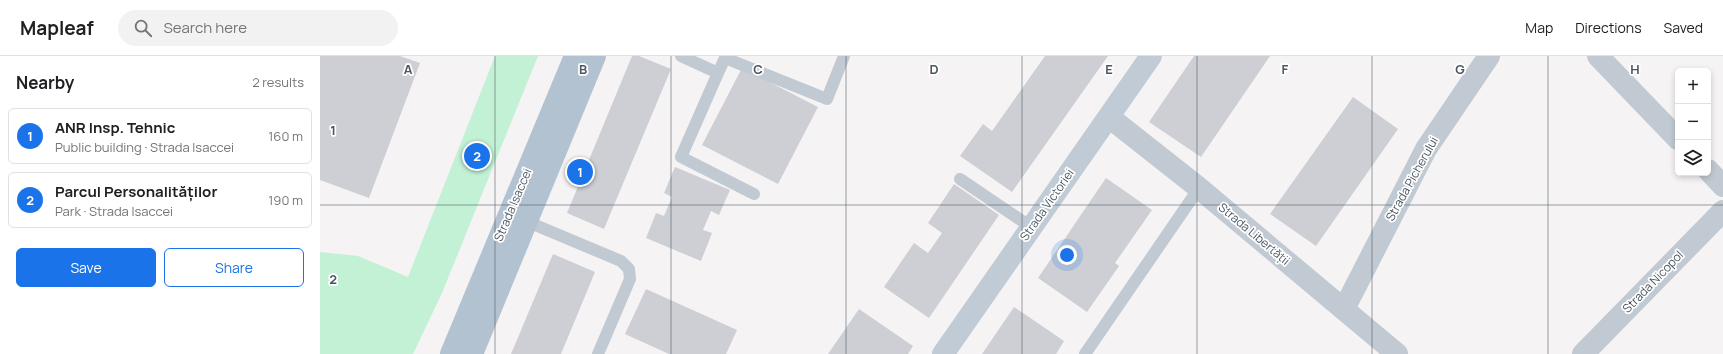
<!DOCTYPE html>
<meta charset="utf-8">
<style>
:root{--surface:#fff;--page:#f2f2f2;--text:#202124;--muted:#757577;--line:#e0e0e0;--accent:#1a73e8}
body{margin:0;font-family:Manrope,sans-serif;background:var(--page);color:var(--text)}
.controls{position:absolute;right:12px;top:12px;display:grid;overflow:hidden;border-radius:6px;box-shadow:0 2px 6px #0003}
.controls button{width:36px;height:36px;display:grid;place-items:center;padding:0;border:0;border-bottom:1px solid var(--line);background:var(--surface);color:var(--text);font:20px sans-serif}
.you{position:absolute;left:747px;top:199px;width:14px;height:14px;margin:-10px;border:3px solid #fff;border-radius:50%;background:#1a73e8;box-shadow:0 0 0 6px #1a73e833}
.badge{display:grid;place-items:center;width:26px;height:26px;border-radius:50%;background:var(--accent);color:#fff;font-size:13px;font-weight:700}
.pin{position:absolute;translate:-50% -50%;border:2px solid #fff;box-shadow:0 1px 4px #0006}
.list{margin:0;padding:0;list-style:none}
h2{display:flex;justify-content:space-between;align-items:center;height:52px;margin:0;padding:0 16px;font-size:17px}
h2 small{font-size:13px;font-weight:400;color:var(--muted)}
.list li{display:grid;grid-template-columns:26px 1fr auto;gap:12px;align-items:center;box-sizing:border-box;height:56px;margin:0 8px 8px;padding:0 8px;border:1px solid var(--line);border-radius:6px}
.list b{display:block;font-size:15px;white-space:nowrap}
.list p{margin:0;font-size:13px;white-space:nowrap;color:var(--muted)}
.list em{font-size:13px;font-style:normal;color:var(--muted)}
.actions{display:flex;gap:8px;padding:12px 16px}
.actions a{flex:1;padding:9px 0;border:1px solid var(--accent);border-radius:6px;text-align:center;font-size:14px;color:var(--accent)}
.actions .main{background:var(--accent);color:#fff}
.icon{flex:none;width:22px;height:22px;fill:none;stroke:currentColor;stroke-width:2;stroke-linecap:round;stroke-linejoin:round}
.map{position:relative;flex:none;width:1403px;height:298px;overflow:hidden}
header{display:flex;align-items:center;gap:24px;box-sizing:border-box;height:56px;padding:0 20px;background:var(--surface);border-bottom:1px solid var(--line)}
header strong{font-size:19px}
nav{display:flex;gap:22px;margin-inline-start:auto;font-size:14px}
.search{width:280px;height:36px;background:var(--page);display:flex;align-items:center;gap:10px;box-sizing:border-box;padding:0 14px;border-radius:22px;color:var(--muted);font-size:15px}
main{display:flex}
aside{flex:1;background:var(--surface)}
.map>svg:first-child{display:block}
.green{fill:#c3f1d5}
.building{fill:#cdcfd5}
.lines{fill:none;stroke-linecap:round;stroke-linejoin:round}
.lane{stroke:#c1cad2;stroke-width:12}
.street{stroke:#c1cad2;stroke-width:22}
.secondary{stroke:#c1cbd6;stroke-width:22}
.primary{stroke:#b3c2d1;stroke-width:22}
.grid{fill:none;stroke:#4a5661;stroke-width:1;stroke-opacity:0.55}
.labels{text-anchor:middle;stroke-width:3.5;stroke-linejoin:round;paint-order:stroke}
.street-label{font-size:12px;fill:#4a5661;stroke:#fff}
.grid-label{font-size:13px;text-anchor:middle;font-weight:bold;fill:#4a5661;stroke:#fff;stroke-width:3.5;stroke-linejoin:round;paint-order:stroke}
</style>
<header>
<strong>Mapleaf</strong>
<div class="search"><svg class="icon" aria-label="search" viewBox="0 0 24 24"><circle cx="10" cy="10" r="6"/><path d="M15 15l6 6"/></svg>Search here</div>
<nav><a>Map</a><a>Directions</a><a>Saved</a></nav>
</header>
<main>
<aside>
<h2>Nearby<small>2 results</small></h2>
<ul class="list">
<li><span class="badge">1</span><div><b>ANR Insp. Tehnic</b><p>Public building · Strada Isaccei</p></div><em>160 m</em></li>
<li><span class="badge">2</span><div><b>Parcul Personalităților</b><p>Park · Strada Isaccei</p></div><em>190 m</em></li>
</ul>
<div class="actions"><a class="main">Save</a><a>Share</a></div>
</aside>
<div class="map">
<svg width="1403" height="298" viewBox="0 0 1403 298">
<rect width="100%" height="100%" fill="#f5f3f3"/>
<path class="green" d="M175,0h43l-96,237 -29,61h-93v-102l38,4 50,21z"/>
<path class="building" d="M0,0h80l20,7 -51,135 -49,-18z
M312,0h7l32,13 -67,160 -37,-16z
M725,0h63l-96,136 -52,-36 23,-32 9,7z
M874,0h76l-69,101 -52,-35z
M422,12l76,39 -40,77 -76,-39z
M1033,41l45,32 -82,117 -46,-32z
M355,111l55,23 -11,25 -8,-4 -8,19 9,3 -11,28 -55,-23 10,-25 8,3 8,-19 -8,-4z
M786,122l46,32 -37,53 4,3 -32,46 -49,-34z
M634,128l45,31 -70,103 -45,-31 30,-44 14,10 14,-20 -14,-10z
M233,198l42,18 -34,82h-50z
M326,233l91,41 -11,24h-57l-44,-20z
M694,251l50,34 -8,13h-74z
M539,253l54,37 -5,8h-80z"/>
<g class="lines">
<path class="lane" d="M361,0l37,17 -37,84 73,37
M398,17l7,-15 102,41 17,-43
M640,123l71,48
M208,166l93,39 8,8 1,10 -32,75
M765,298l114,-166"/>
<path class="street" d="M1278,0l80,83
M789,61l90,71 198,166
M1388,114l15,16
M1024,253l82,-160 63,-93
M1263,298l140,-143"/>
<path class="secondary" d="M623,298l208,-298"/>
<path class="primary" d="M131,298l124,-298
M152,298l123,-298"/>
</g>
<path class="grid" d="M175,0v298M351,0v298M526,0v298M702,0v298M877,0v298M1052,0v298M1228,0v298M0,149h1403"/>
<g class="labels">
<g class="street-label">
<text transform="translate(1092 123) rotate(-61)" y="4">Strada Picherului</text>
<text transform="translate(193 149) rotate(-67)" y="4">Strada Isaccei</text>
<text transform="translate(727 149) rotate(-55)" y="4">Strada Victoriei</text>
<text transform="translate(934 178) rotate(40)" y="4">Strada Libertății</text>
<text transform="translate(1333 226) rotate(-46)" y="4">Strada Nicopol</text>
</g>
</g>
<g class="grid-label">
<text x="88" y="18">A</text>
<text x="263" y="18">B</text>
<text x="438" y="18">C</text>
<text x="614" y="18">D</text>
<text x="789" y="18">E</text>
<text x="965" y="18">F</text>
<text x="1140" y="18">G</text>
<text x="1315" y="18">H</text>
<text x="13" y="79">1</text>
<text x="13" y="228">2</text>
</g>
</svg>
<div class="controls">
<button>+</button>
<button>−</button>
<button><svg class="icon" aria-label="layers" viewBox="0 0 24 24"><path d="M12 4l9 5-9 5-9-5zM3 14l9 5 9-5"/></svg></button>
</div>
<div class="you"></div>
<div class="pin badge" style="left:260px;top:116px">1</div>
<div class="pin badge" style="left:157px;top:100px">2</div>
</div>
</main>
